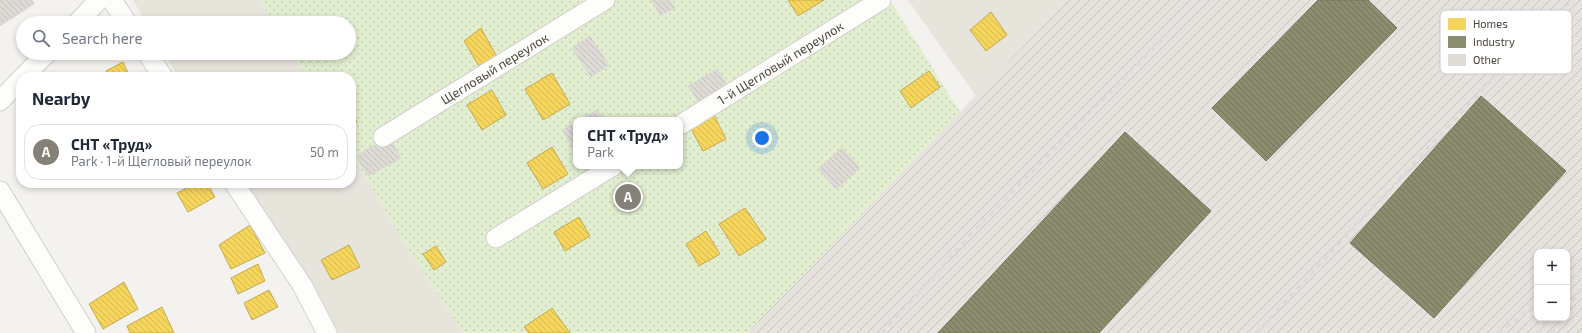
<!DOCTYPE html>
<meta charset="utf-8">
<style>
:root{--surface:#fff;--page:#f6f6f7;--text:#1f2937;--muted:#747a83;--line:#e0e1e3;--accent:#868178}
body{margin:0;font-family:"Exo 2",sans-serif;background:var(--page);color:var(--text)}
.controls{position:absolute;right:12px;bottom:12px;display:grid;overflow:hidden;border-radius:8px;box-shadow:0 2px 6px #0003}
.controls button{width:36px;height:36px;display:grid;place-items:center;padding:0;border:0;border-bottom:1px solid var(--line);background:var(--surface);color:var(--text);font:20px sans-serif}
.you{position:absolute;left:762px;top:138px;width:14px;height:14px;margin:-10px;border:3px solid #fff;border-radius:50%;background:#1a73e8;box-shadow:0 0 0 6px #1a73e833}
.badge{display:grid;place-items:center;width:26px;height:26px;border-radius:50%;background:var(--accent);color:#fff;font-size:13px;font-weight:700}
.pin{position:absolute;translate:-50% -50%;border:2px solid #fff;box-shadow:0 1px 4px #0006}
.popup{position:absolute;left:573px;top:117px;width:110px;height:52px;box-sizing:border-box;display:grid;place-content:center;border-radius:8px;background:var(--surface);filter:drop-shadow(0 1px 3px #0005);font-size:13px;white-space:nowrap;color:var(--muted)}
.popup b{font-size:15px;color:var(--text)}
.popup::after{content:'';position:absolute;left:50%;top:100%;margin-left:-8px;border:8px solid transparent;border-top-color:var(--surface)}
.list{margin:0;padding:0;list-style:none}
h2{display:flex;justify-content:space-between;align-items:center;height:52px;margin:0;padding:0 16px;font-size:17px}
h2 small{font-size:13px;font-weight:400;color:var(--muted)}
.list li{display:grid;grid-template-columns:26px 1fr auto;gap:12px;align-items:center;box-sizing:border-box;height:56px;margin:0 8px 8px;padding:0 8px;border:1px solid var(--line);border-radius:16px}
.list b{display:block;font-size:15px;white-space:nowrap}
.list p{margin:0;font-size:13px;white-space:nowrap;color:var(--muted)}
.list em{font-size:13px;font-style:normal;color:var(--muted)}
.icon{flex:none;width:22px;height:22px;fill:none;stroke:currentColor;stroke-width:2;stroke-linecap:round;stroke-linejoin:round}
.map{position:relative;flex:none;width:1582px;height:333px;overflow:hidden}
.search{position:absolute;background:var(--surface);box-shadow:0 2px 6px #0003;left:16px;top:16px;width:340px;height:44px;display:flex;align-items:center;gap:10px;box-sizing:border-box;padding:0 14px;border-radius:22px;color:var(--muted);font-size:15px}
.panel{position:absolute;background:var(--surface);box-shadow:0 2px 6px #0003;left:16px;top:72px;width:340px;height:116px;border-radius:16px}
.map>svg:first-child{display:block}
.residential{fill:#e7e4dc}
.industrial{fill:url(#industrial-furrows);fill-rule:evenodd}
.garden{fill:url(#garden-dots);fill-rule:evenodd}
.homes{fill:url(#homes-back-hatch);stroke:#c3aa52}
.industry{fill:url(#industry-back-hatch);stroke:#78765e}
.building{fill:url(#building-back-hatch);stroke:#dcd9d4}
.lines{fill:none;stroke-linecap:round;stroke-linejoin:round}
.minor-casing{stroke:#d2d0cb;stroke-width:21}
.minor{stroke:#fdfdfc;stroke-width:19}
.rail{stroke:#dbdbda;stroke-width:3;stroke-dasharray:5 5;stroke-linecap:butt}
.labels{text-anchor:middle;stroke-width:4;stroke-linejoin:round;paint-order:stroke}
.street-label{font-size:13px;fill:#4b4439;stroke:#fff}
.key{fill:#fff;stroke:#c9c7c4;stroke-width:1}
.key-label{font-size:11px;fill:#4b4439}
</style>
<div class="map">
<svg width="1582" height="333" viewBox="0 0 1582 333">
<defs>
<pattern id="industrial-furrows" width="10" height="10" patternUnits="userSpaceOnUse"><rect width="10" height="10" fill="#e6e2de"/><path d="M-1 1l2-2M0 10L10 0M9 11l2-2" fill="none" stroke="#c7c3bf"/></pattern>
<pattern id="garden-dots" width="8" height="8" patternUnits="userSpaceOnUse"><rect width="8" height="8" fill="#e1eecf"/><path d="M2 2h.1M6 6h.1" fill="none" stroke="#c3cdb2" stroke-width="1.8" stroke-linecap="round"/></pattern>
<pattern id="homes-back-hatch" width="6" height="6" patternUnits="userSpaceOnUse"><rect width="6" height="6" fill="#f6d55c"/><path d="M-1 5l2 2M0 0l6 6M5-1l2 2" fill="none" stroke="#d4b851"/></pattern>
<pattern id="industry-back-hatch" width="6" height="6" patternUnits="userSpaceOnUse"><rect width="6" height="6" fill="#8c8c6e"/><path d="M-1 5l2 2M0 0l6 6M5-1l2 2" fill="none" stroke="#74745b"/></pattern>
<pattern id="building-back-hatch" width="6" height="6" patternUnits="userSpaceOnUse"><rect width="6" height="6" fill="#dedbd6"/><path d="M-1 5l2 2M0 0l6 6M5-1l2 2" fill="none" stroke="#c0bdb8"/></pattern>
</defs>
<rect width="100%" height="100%" fill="#f4f2ee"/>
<path class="residential" d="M133,0h127l14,23h-128z
M908,0h160l-92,96z
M164,53h128l14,24h-128z
M351,153l53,89 59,91h-134l-88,-150h110z"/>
<path class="industrial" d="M1068,0h514v333h-835zM1537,252h30v66h-30z"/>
<path class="garden" d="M260,0h630l70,112 -213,221h-284l-59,-91 -53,-89v-76h-45l-14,-24h57v-30h-75zM576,120h104v46h-104z"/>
<path class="homes" d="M788,0h36l-26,16z
M991,12l16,23 -21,16 -16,-21z
M481,28l16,29 -17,11 -16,-27z
M123,62l7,15h-21l-3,-6z
M929,71l11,16 -29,21 -11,-17z
M552,73l18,31 -27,16 -18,-31z
M492,90l14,25 -24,15 -15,-25z
M351,112l6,10 -6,3z
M713,113l13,26 -23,12 -14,-26z
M552,147l16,27 -25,15 -16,-26z
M169,183h10l-8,4z
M197,183h10l8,14 -27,15 -11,-19z
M745,208l21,31 -27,17 -20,-32z
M579,217l11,19 -25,15 -11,-19z
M250,225l15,28 -34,16 -12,-24z
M706,231l14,23 -21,12 -13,-22z
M349,245l11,22 -28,13 -11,-20z
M436,246l10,16 -12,8 -11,-16z
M258,264l7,17 -27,13 -7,-16z
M124,282l14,27 -35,20 -14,-25z
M269,290l9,17 -26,13 -8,-17z
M162,307l12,26h-44l-3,-7z
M552,308l18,25h-41l-5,-6z"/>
<path class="industry" d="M1318,0h50l29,28 -131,133 -54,-53z
M1481,96l85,75 -132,147 -84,-75z
M1125,132l86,79 -112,122h-161z"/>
<path class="building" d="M0,0h32l2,4 -34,22z
M651,0h19l5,8 -15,8z
M590,36l19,29 -18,12 -19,-29z
M717,69l10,16 -28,18 -11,-17z
M597,110l6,10h-24z
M576,122v31l-14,-23z
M389,137l12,21 -33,18 -12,-20z
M842,148l18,20 -24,21 -18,-20z"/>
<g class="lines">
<g class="minor-casing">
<g id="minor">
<path d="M112,0l15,23"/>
<path d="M77,23l22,-23"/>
<path d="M147,53l16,24"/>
<path d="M23,77l24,-24"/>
<path d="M0,101l21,-22"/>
<path id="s1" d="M680,125l201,-125"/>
<path id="s2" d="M383,137l222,-137"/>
<path d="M234,183l68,102 25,48"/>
<path d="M0,191l86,142"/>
<path d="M496,238l117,-72"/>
</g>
</g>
<use href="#minor" class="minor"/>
<path class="rail" d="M1567,283l15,-13
M1567,310l15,-23
M882,333l88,-98 230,-235
M1256,333l280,-301 37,-32
M1498,333l39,-28
M1537,333l14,-15
M1552,333l9,-15"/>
</g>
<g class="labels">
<g class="street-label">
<text dy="5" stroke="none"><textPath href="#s1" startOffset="118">1-й Щегловый переулок</textPath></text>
<text dy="5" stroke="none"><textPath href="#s2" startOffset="131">Щегловый переулок</textPath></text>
</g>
</g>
<rect x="1440" y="10" width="132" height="64" rx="6" class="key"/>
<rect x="1448" y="18" width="18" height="12" fill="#f6d55c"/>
<rect x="1448" y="36" width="18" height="12" fill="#8c8c6e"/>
<rect x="1448" y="54" width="18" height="12" fill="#dedbd6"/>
<g class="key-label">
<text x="1473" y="28">Homes</text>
<text x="1473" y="46">Industry</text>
<text x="1473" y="64">Other</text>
</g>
</svg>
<div class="controls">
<button>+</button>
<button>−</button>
</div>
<div class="you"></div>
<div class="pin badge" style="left:628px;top:197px">A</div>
<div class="popup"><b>СНТ «Труд»</b>Park</div>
<div class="search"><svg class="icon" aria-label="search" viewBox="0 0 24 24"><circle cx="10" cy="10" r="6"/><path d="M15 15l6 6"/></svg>Search here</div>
<section class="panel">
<h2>Nearby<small></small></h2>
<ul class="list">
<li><span class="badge">A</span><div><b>СНТ «Труд»</b><p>Park · 1-й Щегловый переулок</p></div><em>50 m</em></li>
</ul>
</section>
</div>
